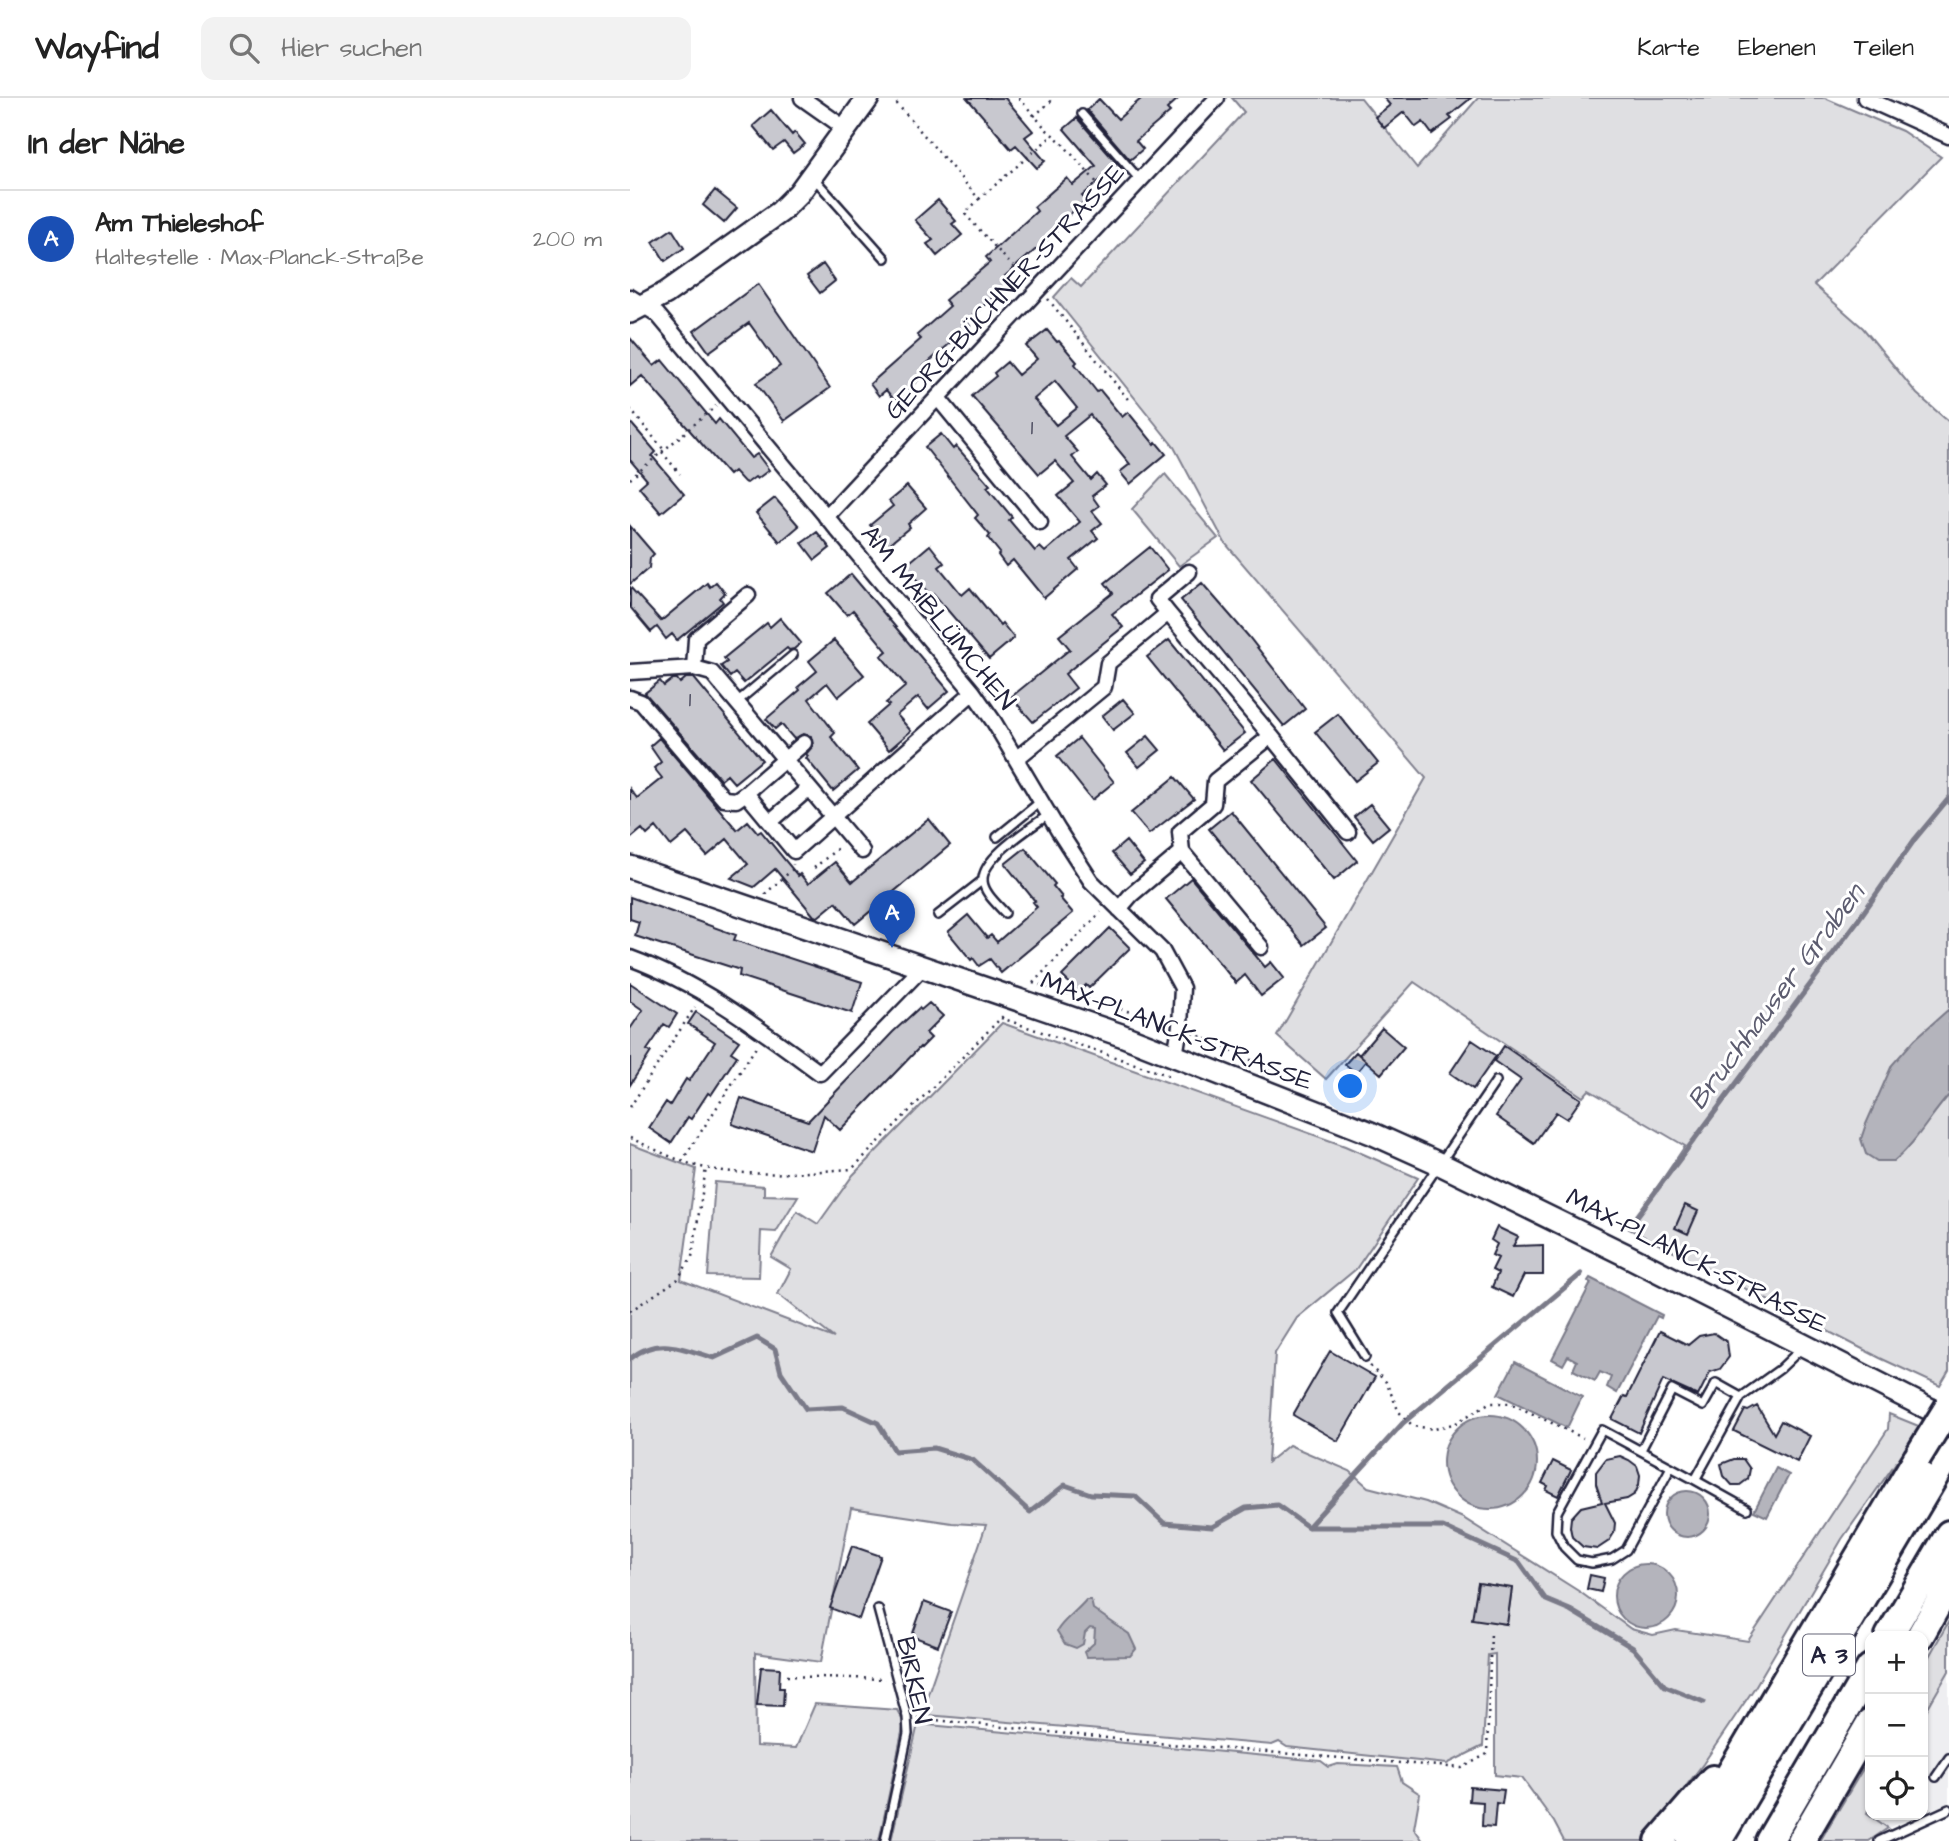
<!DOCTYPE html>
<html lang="de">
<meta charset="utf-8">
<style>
:root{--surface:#fff;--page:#f2f2f2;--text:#222;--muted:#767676;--line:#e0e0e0;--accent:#d1495b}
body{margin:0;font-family:"Architects Daughter",sans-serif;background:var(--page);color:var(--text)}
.controls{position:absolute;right:21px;bottom:21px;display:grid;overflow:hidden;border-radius:14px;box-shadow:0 2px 5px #0004}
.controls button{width:63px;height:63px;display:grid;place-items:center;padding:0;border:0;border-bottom:2px solid var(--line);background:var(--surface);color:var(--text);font:35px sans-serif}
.you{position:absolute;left:721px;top:989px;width:24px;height:24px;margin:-18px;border:5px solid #fff;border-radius:50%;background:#1a73e8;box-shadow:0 0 0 10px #1a73e833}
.badge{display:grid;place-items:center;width:46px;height:46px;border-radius:50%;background:var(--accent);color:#fff;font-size:23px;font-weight:700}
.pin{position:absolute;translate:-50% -58px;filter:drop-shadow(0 2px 4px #0008)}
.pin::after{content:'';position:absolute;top:37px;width:24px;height:21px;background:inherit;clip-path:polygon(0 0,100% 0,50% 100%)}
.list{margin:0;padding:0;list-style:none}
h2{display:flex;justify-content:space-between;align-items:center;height:91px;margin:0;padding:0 28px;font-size:30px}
h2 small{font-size:23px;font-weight:400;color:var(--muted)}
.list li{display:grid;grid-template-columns:46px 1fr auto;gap:21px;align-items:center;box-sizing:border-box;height:98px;padding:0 28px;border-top:2px solid var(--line)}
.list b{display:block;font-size:26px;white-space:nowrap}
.list p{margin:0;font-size:23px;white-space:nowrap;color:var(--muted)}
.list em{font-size:23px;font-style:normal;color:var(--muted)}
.icon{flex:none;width:38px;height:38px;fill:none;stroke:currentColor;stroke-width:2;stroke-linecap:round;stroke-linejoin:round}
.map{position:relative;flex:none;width:1319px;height:1743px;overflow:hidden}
header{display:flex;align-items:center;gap:42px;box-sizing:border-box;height:98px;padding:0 35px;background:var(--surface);border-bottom:2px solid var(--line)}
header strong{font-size:33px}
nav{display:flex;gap:38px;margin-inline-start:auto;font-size:24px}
.search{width:490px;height:63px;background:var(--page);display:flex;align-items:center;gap:18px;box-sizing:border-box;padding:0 24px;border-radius:14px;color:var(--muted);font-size:26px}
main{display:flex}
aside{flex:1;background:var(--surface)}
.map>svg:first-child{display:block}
.built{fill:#eeeef1}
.green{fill:#dfdfe2;stroke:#80808e;stroke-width:2;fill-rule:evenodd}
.water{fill:#b4b4bc;stroke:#7a7a88;stroke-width:2}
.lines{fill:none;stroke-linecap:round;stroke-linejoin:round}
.stream{stroke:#7a7a88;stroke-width:5}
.building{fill:#c8c8cf;stroke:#22223b;stroke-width:2;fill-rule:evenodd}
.lane-casing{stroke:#22223b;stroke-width:12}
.street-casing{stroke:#22223b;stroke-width:19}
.secondary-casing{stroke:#22223b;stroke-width:26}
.highway-casing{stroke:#22223b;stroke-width:32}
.path{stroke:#22223b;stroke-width:2.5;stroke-dasharray:2 5;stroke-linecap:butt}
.lane{stroke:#fff;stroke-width:7}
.street{stroke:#fff;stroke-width:14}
.secondary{stroke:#fff;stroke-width:21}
.highway{stroke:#fff;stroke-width:26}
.highway-bridge-casing{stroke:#22223b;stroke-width:32;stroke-linecap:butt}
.highway-bridge{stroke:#fff;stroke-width:26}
.labels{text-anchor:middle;stroke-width:6;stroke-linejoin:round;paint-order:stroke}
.number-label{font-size:23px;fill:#4c4c60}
.shield{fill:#fff;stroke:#646476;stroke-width:2}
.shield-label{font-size:24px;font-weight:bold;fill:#22223b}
.street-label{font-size:26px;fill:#22223b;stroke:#fff}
.water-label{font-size:28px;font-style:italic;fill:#5c5c6f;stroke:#fff}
</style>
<header>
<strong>Wayfind</strong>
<div class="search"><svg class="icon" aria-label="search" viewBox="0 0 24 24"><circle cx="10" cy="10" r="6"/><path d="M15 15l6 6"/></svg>Hier suchen</div>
<nav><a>Karte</a><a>Ebenen</a><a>Teilen</a></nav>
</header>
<main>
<aside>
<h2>In der Nähe<small></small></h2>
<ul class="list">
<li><span class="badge" style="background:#1a4fb4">A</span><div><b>Am Thieleshof</b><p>Haltestelle · Max-Planck-Straße</p></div><em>200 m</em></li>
</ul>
</aside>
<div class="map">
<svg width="1319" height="1743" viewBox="0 0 1319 1743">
<rect width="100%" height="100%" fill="#fff"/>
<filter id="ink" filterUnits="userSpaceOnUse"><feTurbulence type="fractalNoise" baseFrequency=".0143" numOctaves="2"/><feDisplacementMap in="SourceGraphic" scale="14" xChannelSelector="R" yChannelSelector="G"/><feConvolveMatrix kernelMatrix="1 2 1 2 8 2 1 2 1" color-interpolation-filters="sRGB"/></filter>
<g filter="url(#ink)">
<path class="built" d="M1319,1573v131l-26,11v-97z
M1240,1709v8h49l-31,13 -21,-15z"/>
<path class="green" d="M602,0h129l56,70 61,-70h347l77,33 39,26 -127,128 49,43 54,66 32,28v949l-9,15 -60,-28 -251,-129 56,-83 -96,-56 -6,7 -169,-115 -88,97 -49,-43 149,-258 -201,-235 -51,-96 -120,-150 17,-19 10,9 163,-175z
M535,376l53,64 -39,28 -47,-57z
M372,925l343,123 73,32 -62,91 -59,49 -22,35 -7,109 21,-17 61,26 18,16 58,15 37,16 117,74 51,37 22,6 23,-5 72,11 140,-212 1,-15 32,13 -79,112 -87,148 -52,77 -59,77h-80l-10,-19 -32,-44 -27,-3v-121l-7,1 -5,91 -36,18 -160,-17 -8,-5 -7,3 -345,-30 -5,-4 64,-186 -34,-2 -101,-15 -30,154 -66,-9 1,93 40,2 19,-44 82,6 7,13 -25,118h-249v-697l66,25 -15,111 153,58 -56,-44 13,-25 -20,-12 26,-46 21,13 35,-49zM848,1485l34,5 -5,36 -34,-6z
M85,1084l49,4v9l34,1 -22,36 -15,-1 -2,46 -51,-1z
M1319,1523v50l-26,45v-49z
M288,1626l403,37 8,6 9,-3 59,3 5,15 18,12 -6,34 9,13h-532z
M1240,1659v50l-3,6 21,15 -19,13h-49z"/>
<path class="water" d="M1319,911v86c-19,21 -33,48 -55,66h-17l-11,-7 -5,-15 5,-15 26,-59 23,-26z
M960,1180l72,37 -1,3 -4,-2 -40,77 -10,-6 4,-10 -11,-5 -5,9 -22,-11 4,-9 -9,-5 -5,9 -11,-6 39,-76 -3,-2z
M885,1264l67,35 -15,31 -69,-34z
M813 1364a47 47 0 1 1 94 0a47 47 0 1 1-94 0Z
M1146,1370l13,7 -22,42 -13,-6z
M1034 1416a23 23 0 1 1 46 0a23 23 0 1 1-46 0Z
M984 1498a32 32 0 1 1 64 0a32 32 0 1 1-64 0Z
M456,1502h5l2,9 36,25 7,15 -6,7 -44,1 -2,-5 10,-9 1,-14 -5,-1 -5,5 -2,11 -7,4 -11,-4 -8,-13c6,-11 19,-19 29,-31z"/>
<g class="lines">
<path class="stream" d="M1005,1121l221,-296 59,-84 34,-41
M0,1261c27,-24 54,-10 84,-1l43,-20 18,11 6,23 25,37 37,-2 35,16 17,28 39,-3 39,12 57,52 35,-27 26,9 44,2 29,27 48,4 34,-19 31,-3 31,22h135l76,35 27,38 24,10 63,38 32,38 39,16
M678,1429l95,-104 178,-149"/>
</g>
<path class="building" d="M337,0h38l28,33 -8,6 20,24 -8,7 -21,-23 -5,4z
M512,0h37l-12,11 3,3 -34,29 7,8 -13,11 -43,-50 12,-11 19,20z
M754,0h87l-22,18 3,3 -20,15 -9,-12 -7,5 -12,-15 -20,16 -9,-11 15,-12z
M141,12l21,25 3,-3 10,12 -12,9 -9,-11 -11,8 -20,-24z
M447,20l44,50 -13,11 -3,-3 -23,20 4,4 -33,29 3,3 -51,44 6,6 -45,39 4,5 -46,40 4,5 -33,30 -9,-11 -7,6 -9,-12 51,-45 -4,-4 33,-29 -5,-6 45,-38 -4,-5 51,-46 -3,-4 33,-29 6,7 23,-19 -32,-37z
M85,92l22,18 -13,15 -21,-18z
M308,102l18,21 -4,3 10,11 -25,21 -10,-12 6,-4 -18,-20z
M42,131l12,19 -19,13 -12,-19z
M193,166l12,17 -15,12 -13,-17z
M128,186l72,104 -46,33 -28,-38 24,-17 -31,-43 -40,29 -15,-21z
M417,232l10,12 2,-1 18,21 -2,2 22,28 3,-2 22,27 6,-5 26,32 2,-2 10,12 -36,30 -10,-12 10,-8 -40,-49 -26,21 14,16 -6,5 19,23 6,-6 9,11 -14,11 7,10 -7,5 10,12 -10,8 6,7 -27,22 7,9 -34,29 -31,-38 -7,6 -8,-11 2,-2 -12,-15 2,-3 -15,-17 3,-3 -53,-68 16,-13 12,15 3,-3 34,39 -3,2 25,30 -3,3 26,31 5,-4 5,5 35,-30 -22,-26 16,-13 -19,-22 -16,13 -67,-78 24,-20 -2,-3 13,-11 11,13 19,-16 -11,-13zM425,283l22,27 -21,17 -22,-26z
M0,240l24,28 8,-6 53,64 4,-5 32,39 6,-4 12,16 -12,9 -2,-2 -8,6 -3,-1 -10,-11 -5,4 -87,-99 -12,10z
M0,324l26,30 -4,4 32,38 -23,19 -22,-26 8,-7 -17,-20z
M277,388l19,22 -18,16 2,3 -22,18 -18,-20 23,-19 -4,-5z
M145,400l24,28 -19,16 -24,-29z
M0,428l24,28 -4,4 -1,10 -19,16z
M187,434l13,16 -15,12 -13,-17z
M300,447l14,18 -5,4 23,28 8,-7 30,37 2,-2 12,15 -25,21 -55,-65 -3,2 -26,-30z
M520,449l18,23 -56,44 11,13 -58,47 11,14 -43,34 -22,-25 59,-48 -11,-13 54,-43 -8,-10z
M221,476l98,117 -21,18 -10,-12 -21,18 14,16 -22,19 -22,-26 22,-19 -3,-2 20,-17 -25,-30 6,-5 -34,-41 -6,5 -19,-22z
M86,484l9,11 -5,5 3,4 -46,38 -5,-6 -6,5 -9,-12 -6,5 -21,-25v-20l31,34 46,-38 3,4z
M572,485l47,54 56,72 -21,17 -103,-126z
M150,520l21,25 -7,6 -5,1 -2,-2 -43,35 -9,-10 -5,4 -9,-11 6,-4 -3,-4 43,-35 3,4z
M204,542l30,35 -26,22 -11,-14 -18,16 26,34 -4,4 27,33 -25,21 -27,-33 2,-2 -2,-2 7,-8 -2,-10 -8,-2 -9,5 -13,-15 -6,5 -9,-10 34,-29 -2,-3 19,-16 -8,-10z
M539,542l76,93 -22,17 -76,-93z
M56,580h8l68,82 -28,23 -7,-8 -6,5 -76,-87 15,-12 4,5 9,-7h4l3,4z
M493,601l12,14 -22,17 -11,-14z
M708,616l40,49 -23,18 -40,-49z
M518,638l12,14 -21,17 -12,-14z
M29,640l78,92 11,-9 10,12 3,-2 37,45 2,-2 8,10 27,-22 17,20 77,-63 21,26 -95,79 -19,-22 -18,15 -4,-1 -39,-47 -21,18 -23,-9 17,-14 -21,-25 -20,17 -20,-23 -16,13 -15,-19 -9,8 -5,-6 -12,10v-50l7,9 25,-20 -8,-10 7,-6 -11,-16z
M449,640l35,44 -22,18 -35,-44z
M646,661l81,102 -23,19 -83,-100z
M545,679l19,22 -45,35 -18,-21z
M740,706l19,23 -16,13 -19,-23z
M601,713l95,117 -22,17 -95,-116z
M496,743l18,22 -14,11 -18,-21z
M395,750l30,36 -2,2 9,11 -2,1 13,15 -72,60 -11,-14 -11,7 -6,-8 -2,2 -23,-28 20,-17 19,23 4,-3 6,7 40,-35 -4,-5 2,-1 -30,-37z
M561,780l74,89 6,-5 13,16 -23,18 -16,-21 -9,8 -70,-84z
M0,799l106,38 -2,5 128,42 -10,31 -113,-37 1,-6 -105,-34 4,-14 -9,-3z
M480,830l20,20 -41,40 -3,-3 -7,7 -17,-16z
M0,885l47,31 -8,13 -5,-3 -8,13 -9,13 4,2 -21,33v-56l13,-19 -13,-9z
M299,905l14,13 -17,17 5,5 -10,10 -1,-1 -80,83 -16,-15 -12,36 -80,-27 9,-26 67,23 85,-89 26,-24 2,2z
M66,914l43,29 -8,11 6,4 -26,39 -3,-2 -17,26 -3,-2 -17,26 -22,-15 17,-26 4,3 16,-26 3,2 26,-39 -27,-18z
M752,930l22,19 -23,27 -22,-19z
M842,942l24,16 -23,33 -23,-16z
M874,948l77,53 -14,20 -11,-7 -22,31 -38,-27 25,-36 -27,-19z
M726,954l10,9 -10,12 -11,-9z
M1055,1107l13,6 -10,23 -13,-6z
M867,1129l21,10 -5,9 30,-1v30h-19l-11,22 -21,-10 6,-14 -6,-3 6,-12 -6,-3 5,-11 -6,-4z
M1030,1233l28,14 11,-9 15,-3 13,9 2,15 -9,12 -10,3 -12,24 -35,-16 -24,53 -27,-14 12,-23 3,1z
M700,1253l45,26 -37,64 -45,-26z
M1127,1308l17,28 7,-13 29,15 -13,26 -63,-31 11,-21 3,1z
M990,1358l9,4 8,6 3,9 -1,10 -4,9 -8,5 -22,4 10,20 -1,10 -5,8 -12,8 -14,-2 -11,-10 -2,-10 1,-9 10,-11 21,-5 -6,-18v-12l10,-13z
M1104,1361h9l7,10 -2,10 -8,6h-8l-8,-9 -3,-12z
M923,1363l18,9 -13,26 -12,-6 2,-4 -6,-3z
M222,1448l29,10 -22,63 -29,-11z
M960,1477l14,3 -3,14 -14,-3z
M848,1485l34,5 -5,36 -35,-5z
M294,1504l27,10 -13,34 -26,-10z
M131,1569l19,1 -1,20h5l-1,18 -26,-1z
M840,1689l34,3 -2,14 -6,-1 -2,24 -12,-1 1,-24 -14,-1z"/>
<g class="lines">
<g class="lane-casing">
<path id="lane" d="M452,16l58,66
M182,78l73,82
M107,604l56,-47
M367,739l43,-35
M375,815c-8,-9 -21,-20 -22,-32 -2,-23 49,-54 65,-66
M308,817l45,-35
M735,1259l-27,-44 158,-232
M1011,1352l31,-60 31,16 13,-23 25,14
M1041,1369l-45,83 -14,9 -20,4 -15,-3 -13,-13 -8,-16 1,-19 45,-82 93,50
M1117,1411l-52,-29 46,-83 39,-28 22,-21
M248,1511l29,108 1,17 -23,107
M1306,1679l13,-19
M1249,1743l70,-32"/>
</g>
<g class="street-casing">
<path id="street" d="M172,0l44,31
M1235,0l84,38
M0,199l27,17 316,378 21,30 64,108 33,51 71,70 20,37 -2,38 -5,30
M308,300l102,124
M196,419l391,-419
M538,515l-11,-14 32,-27
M64,570l2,-29 52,-44
M0,574l64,-4 18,5 150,178
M0,600l11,4 83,97 12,1 10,-7
M641,638l77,96
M174,645l-58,50 48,58 179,-159
M386,661l88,-72 4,-24 60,-50 103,123 -56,45 -2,23 -33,28 2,20 -51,43 -12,14
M140,724l39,-34
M552,754l79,95
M0,860c71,26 130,71 190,115l103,-106"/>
</g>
<g class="secondary-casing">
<path id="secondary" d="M0,214l36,-19 114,-81 19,-19 69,-95
M0,769l491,168 250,98 69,31 184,90 325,165"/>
</g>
<g class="highway-casing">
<path id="highway" d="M1259,1538l60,-102
M1290,1538l23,-41 5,-52
M1029,1743l54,-62
M1060,1743l227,-383
M1088,1743l231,-389
M1139,1743l101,-173
M1171,1743l69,-118"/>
</g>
<path class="path" d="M262,0l87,101 -14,15 62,68
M389,0l28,32 14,12 45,51
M404,18l21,-18
M349,101l74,-64
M418,201l83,104
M0,311l34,41
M32,354l18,22
M0,381l86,-73
M184,770l24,-20
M135,796l28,-25v-5
M403,885l131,39
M403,885l68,-71
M371,920l172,59
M563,935l118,55
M0,1009l65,-100
M0,1040c25,11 50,25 76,30 48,10 98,4 146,1l153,-155
M52,1063l76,-117
M0,1213l47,-31 15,-23 14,-89
M740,1268l16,16 13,30 14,14 22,3 21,-6 33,-20h21l73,35
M157,1578l98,3
M287,1620l228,24 317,26 25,-14 4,-122"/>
<use href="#lane" class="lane"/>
<use href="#street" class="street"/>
<use href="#secondary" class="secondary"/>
<use href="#highway" class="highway"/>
<g class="highway-bridge-casing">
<path id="highway-bridge" d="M1287,1360l32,-52"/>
</g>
<use href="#highway-bridge" class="highway-bridge"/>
</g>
</g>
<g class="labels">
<g class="number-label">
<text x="402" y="336">1</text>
<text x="60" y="608">1</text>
</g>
<rect class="shield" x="1173" y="1536.5" width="52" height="41" rx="5"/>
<g class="shield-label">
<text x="1199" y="1565">A 3</text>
</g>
<g class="street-label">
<text transform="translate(374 193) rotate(-47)" y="9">GEORG-BÜCHNER-STRASSE</text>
<text transform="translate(309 519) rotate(51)" y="9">AM MAIBLÜMCHEN</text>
<text transform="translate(547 932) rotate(21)" y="9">MAX-PLANCK-STRASSE</text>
<text transform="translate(1067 1162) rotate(27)" y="9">MAX-PLANCK-STRASSE</text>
<text transform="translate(285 1582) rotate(78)" y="9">BIRKEN</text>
</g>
<g class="water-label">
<text transform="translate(1145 898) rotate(-53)" y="10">Bruchhauser Graben</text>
</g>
</g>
</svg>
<div class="controls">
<button>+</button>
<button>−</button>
<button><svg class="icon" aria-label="locate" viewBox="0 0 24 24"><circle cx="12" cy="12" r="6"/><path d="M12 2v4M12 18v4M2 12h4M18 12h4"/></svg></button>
</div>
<div class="you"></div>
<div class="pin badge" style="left:262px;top:850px;background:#1a4fb4">A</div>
</div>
</main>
